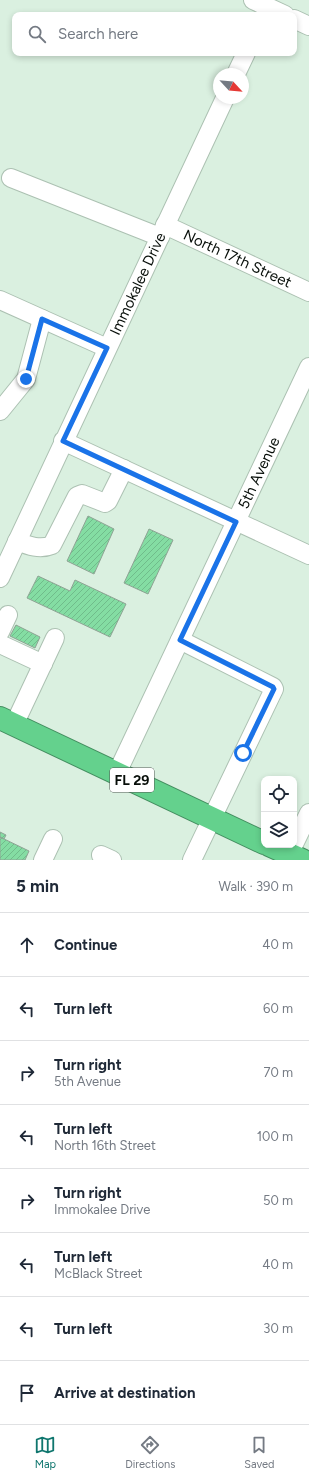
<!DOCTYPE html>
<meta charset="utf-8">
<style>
:root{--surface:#fff;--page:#f2f2f3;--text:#1f2937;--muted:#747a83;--line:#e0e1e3;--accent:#0f766e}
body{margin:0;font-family:Figtree,sans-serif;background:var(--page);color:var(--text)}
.controls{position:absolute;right:12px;bottom:12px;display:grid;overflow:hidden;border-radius:8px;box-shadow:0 2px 6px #0003}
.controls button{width:36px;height:36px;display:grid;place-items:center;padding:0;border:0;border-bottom:1px solid var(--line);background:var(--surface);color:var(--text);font:20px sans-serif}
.compass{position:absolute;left:213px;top:68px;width:36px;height:36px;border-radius:50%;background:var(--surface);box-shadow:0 2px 6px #0003;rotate:116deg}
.stop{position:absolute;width:12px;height:12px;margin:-9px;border:3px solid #1a73e8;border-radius:50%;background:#fff}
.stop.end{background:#1a73e8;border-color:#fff;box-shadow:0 1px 4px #0008}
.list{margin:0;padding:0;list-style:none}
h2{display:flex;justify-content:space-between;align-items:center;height:52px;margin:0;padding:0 16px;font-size:17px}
h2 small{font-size:13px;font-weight:400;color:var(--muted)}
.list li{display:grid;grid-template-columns:26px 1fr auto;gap:12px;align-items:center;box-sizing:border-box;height:64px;padding:0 16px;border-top:1px solid var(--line)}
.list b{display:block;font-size:15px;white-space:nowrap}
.list p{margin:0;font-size:13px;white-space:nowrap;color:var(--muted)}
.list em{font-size:13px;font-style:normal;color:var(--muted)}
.icon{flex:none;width:22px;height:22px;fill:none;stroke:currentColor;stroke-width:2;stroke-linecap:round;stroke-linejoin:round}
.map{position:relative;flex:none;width:309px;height:860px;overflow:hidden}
.search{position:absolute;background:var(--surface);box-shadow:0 2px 6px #0003;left:12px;right:12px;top:12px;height:44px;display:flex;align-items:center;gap:10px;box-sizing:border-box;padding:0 14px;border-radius:8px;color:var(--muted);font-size:15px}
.sheet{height:564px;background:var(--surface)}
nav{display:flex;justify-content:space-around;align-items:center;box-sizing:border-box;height:56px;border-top:1px solid var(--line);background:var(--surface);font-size:11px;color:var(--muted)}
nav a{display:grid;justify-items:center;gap:2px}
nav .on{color:var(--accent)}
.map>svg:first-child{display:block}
.building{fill:url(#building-hatch);stroke:#8ea394}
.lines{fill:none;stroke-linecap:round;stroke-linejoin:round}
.minor-casing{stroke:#acc1b2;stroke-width:20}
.highway-casing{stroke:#438d5f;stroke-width:24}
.minor{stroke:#fff;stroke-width:18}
.highway{stroke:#64d18d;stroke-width:22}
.route{stroke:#1a73e8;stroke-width:5}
.labels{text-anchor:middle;stroke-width:4;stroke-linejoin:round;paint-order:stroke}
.shield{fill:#fff;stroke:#515653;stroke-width:1}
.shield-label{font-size:14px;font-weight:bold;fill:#070e09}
.street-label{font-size:15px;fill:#070e09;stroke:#fff}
</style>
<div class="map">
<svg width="309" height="860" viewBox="0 0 309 860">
<defs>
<pattern id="building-hatch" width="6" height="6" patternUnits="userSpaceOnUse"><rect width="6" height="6" fill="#84dda3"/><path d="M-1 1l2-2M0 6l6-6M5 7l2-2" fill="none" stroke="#70bc8b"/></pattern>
</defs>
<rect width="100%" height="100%" fill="#daf0e0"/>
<path class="building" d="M88,516l26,13 -20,45 -27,-13z
M149,529l24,11 -25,54 -24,-11z
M38,576l32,15 5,-11 51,24 -16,33 -83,-39z
M16,625l24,12 -5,11 -25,-12z
M0,832l6,3 -2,4 -4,-2z
M0,837l29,14 -4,9h-25z"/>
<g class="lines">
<g class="minor-casing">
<g id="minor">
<path d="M253,0l32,15"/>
<path d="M294,19l15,7"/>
<path d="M236,74l10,-21"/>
<path d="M11,178l149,59"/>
<path id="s1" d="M165,225l144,67"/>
<path d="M0,300l107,48"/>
<path d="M0,411l26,-32 16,-60"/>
<path d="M63,441l246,114"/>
<path d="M17,541c12,5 23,9 35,4l25,-49 5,-2 23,9 3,-2 16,-32"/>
<path id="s2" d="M0,578l225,-480"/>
<path d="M0,632l8,-17"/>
<path d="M180,640l93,47 1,2 -82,171"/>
<path d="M0,644l43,20"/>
<path d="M14,725l41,-87"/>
<path id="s3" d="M117,773l192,-406"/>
<path d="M294,844l15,-31"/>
<path d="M101,855l11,5"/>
<path d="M43,860l10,-21"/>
</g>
</g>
<g class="highway-casing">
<path id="highway" d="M0,718l264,125
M269,845l33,15"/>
</g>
<use href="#minor" class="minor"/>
<use href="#highway" class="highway"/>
</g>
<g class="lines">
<path class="route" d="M26,379l16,-60 65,29 -44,93 173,81 -56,118 93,47 1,2 -31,64"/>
</g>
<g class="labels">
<rect class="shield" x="110" y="768" width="44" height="24" rx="3"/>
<g class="shield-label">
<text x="132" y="785">FL 29</text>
</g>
<g class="street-label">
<text dy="5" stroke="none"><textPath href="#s1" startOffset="80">North 17th Street</textPath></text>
<text dy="5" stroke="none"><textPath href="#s2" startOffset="325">Immokalee Drive</textPath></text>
<text dy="5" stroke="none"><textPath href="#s3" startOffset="332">5th Avenue</textPath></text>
</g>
</g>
</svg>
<div class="controls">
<button><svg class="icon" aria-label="locate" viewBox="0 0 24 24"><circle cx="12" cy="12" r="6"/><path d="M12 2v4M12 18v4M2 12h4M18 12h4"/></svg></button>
<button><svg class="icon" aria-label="layers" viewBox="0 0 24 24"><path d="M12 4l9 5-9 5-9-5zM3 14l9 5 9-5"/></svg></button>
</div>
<svg class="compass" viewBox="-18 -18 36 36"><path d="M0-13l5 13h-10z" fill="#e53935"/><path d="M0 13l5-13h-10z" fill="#747a83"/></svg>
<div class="stop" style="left:243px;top:753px"></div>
<div class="stop end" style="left:26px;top:379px"></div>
<div class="search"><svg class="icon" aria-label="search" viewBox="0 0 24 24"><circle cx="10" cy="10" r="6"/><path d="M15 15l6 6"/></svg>Search here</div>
</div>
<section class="sheet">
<h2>5 min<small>Walk · 390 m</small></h2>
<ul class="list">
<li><svg class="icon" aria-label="ahead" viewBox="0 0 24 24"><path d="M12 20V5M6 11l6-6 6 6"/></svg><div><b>Continue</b></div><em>40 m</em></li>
<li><svg class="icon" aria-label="left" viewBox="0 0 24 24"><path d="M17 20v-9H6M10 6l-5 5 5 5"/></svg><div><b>Turn left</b></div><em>60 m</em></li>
<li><svg class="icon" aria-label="right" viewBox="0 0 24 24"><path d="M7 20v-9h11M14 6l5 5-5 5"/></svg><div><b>Turn right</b><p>5th Avenue</p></div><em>70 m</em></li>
<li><svg class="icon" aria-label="left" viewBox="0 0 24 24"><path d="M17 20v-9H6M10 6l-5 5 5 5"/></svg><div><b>Turn left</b><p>North 16th Street</p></div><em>100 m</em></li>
<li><svg class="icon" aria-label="right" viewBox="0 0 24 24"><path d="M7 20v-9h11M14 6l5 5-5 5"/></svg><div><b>Turn right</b><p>Immokalee Drive</p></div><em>50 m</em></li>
<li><svg class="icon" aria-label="left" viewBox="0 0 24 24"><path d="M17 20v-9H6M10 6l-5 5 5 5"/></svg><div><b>Turn left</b><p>McBlack Street</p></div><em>40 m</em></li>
<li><svg class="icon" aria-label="left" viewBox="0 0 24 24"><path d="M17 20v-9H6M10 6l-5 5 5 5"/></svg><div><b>Turn left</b></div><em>30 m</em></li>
<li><svg class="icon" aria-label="arrive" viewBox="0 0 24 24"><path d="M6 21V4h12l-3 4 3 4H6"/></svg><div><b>Arrive at destination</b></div></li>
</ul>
</section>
<nav>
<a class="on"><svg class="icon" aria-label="map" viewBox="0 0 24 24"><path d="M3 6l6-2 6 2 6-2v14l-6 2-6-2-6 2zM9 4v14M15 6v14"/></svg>Map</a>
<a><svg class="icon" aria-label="directions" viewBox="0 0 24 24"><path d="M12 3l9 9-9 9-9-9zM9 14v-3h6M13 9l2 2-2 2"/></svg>Directions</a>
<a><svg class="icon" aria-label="saved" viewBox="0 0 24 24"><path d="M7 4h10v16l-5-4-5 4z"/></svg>Saved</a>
</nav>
